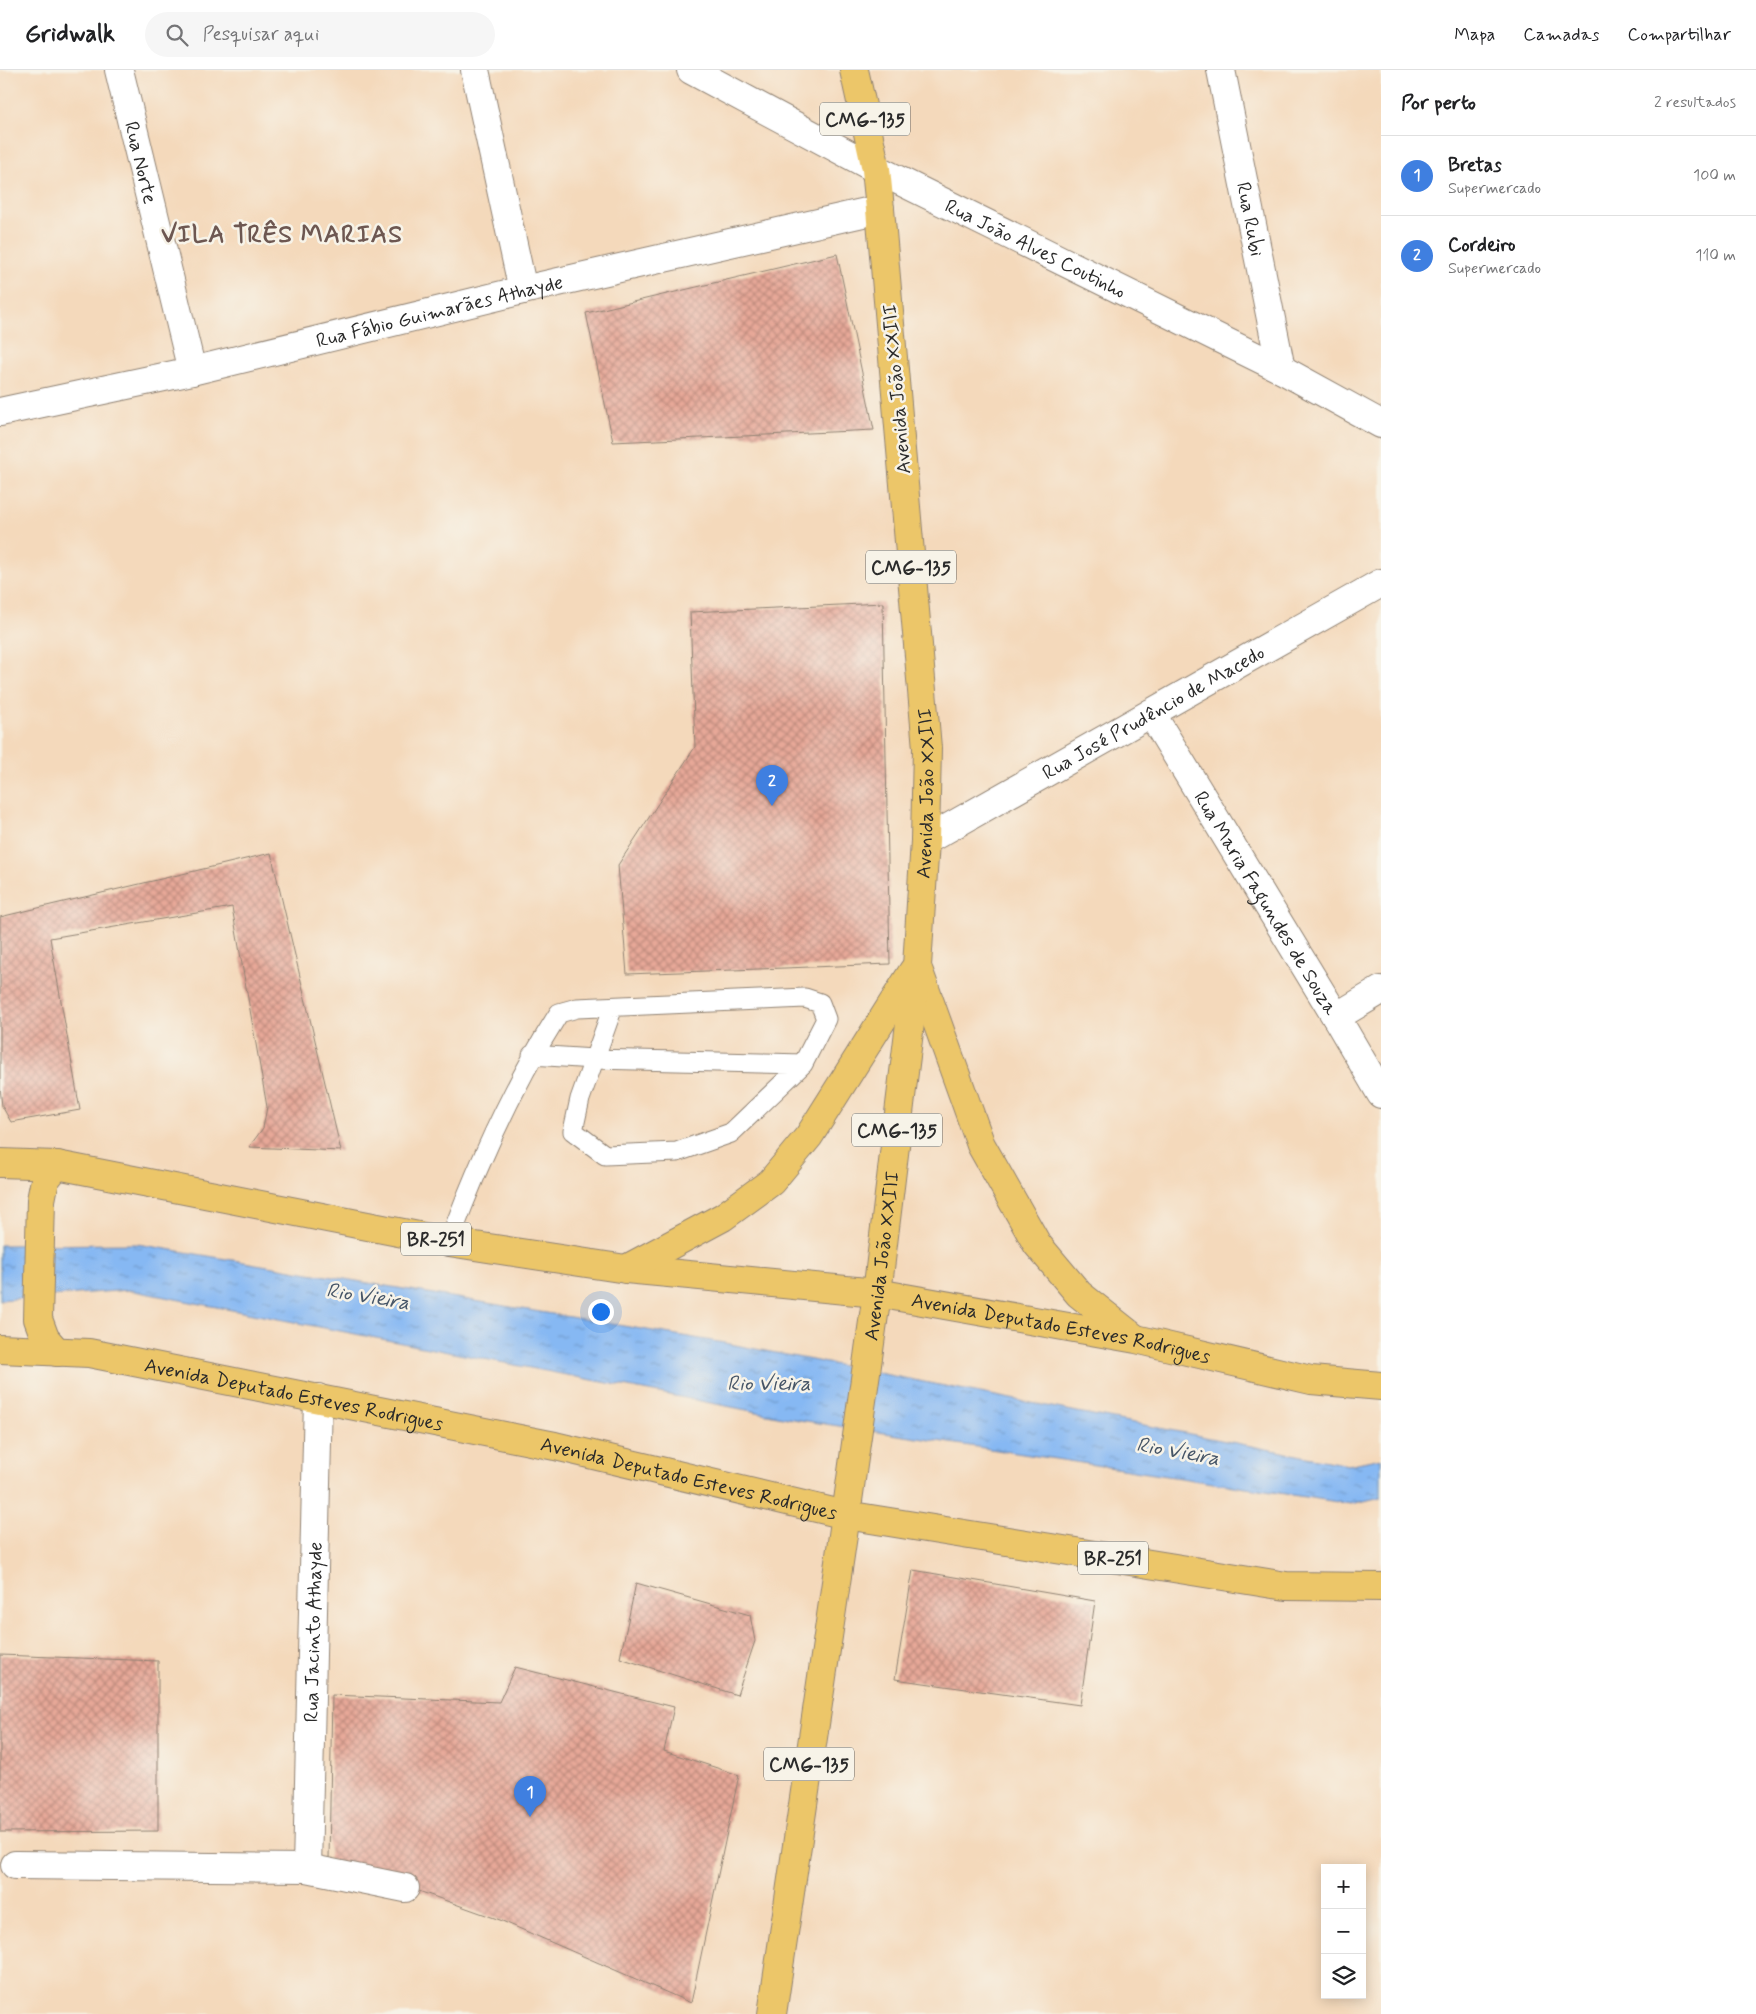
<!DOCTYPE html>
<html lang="pt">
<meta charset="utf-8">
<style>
:root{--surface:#fff;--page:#f6f6f6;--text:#202124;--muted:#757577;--line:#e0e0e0;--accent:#c8321e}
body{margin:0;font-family:Mynerve,sans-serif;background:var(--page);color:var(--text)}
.controls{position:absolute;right:15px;bottom:15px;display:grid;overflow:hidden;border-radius:0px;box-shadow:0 2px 12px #0003}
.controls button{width:45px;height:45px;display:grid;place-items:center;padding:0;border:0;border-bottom:1px solid var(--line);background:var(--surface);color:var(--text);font:25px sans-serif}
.you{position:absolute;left:600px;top:1241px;width:18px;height:18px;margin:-12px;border:4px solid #fff;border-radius:50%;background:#1a73e8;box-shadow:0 0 0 8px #1a73e833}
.badge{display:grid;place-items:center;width:32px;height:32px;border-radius:50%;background:var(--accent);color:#fff;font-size:16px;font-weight:700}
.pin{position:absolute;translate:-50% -41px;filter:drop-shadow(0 1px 2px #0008)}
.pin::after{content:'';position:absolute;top:26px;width:18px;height:15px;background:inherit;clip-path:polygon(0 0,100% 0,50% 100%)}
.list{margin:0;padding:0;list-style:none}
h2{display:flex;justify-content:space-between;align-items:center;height:65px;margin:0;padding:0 20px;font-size:21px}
h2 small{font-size:16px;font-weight:400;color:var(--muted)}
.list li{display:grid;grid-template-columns:32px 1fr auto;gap:15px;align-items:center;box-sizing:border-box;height:80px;padding:0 20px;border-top:1px solid var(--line)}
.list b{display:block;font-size:19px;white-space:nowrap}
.list p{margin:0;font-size:16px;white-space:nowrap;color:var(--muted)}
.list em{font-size:16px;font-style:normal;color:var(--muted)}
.icon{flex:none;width:28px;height:28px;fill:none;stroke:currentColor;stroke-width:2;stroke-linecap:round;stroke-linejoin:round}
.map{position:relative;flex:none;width:1381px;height:1944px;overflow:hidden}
header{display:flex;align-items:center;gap:30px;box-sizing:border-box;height:70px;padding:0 25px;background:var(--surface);border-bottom:1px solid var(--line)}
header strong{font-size:24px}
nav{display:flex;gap:28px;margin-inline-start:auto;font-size:18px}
.search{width:350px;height:45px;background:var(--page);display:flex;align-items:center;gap:12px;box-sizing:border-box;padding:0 18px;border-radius:28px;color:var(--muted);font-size:19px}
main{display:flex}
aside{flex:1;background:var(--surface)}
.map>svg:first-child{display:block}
.water{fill:url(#water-ripples);stroke:#58728f}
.building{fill:url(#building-cross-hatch)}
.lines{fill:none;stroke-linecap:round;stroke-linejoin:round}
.lane-casing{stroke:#908273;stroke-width:21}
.street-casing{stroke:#908273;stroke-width:30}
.primary-casing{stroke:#908273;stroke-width:30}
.lane{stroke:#fff;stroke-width:19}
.street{stroke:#fff;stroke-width:28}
.primary{stroke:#ecc669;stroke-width:28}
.labels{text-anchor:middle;stroke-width:5;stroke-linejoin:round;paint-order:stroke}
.shield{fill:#f7f3e8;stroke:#686764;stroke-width:1}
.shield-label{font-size:19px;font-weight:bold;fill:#2b2b2b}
.street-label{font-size:20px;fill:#2b2b2b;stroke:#f7f3e8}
.water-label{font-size:21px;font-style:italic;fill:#465567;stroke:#f7f3e8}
.district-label{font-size:25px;font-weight:bold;letter-spacing:1px;fill:#6d5751;stroke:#f7f3e8}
</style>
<header>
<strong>Gridwalk</strong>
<div class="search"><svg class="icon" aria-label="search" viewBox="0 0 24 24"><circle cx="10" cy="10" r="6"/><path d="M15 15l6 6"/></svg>Pesquisar aqui</div>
<nav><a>Mapa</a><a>Camadas</a><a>Compartilhar</a></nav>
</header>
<main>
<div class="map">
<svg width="1381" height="1944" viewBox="0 0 1381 1944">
<defs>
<pattern id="water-ripples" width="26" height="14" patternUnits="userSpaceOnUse" patternTransform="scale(1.25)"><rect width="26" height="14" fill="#86b8f3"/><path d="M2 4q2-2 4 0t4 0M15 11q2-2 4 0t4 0" fill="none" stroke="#6e96c5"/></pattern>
<pattern id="building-cross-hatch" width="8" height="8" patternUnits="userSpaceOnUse" patternTransform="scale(1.25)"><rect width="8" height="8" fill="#e7a898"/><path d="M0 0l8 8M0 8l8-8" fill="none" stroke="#bb897c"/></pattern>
</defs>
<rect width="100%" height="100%" fill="#f7f3e8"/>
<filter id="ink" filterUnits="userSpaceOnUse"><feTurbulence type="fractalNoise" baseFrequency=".02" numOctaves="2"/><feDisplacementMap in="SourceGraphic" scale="10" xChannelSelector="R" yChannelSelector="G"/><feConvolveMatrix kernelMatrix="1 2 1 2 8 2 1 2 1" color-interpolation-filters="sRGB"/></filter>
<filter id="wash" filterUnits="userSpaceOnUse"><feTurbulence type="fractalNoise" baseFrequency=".0096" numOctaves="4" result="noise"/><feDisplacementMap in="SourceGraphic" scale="20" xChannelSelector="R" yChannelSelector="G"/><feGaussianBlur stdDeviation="1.12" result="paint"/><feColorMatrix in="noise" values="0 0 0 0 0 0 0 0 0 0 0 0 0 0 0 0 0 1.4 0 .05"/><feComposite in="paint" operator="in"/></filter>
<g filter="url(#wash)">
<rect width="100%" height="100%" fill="#f4d9bb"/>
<path class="water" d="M137,1174l593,100 618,121 33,-7v39l-30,7 -558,-85 -664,-129 -129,10v-55z"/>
<g id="blocks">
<path class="building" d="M837,184l37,176 -261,12 -27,-129z
M883,533l7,361 -263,10 -9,-109 77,-118 -5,-135z
M271,783l70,298 -92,-4 14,-19 4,-21 -35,-200 -182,31 30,172 -69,12 -9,-16 -2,-18v-171z
M913,1500l182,31 -15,104 -185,-26z
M636,1513l114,32 5,26 -18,54 -117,-37z
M0,1585l158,6v170l-158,1z
M515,1597l159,40 -10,44 75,24 -48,228 -191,-83 -171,-61 3,-164 167,7z"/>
</g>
</g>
<g filter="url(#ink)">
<use href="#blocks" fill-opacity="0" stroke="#908273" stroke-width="1"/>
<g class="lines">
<g class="lane-casing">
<path id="lane" d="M532,985l62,4 209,5
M449,1172c29,-79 65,-158 110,-229l18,-5 228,-10 15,5 6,16 -23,45 -72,69 -54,19 -72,3 -32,-24 7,-32 33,-92"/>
</g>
<g class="street-casing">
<g id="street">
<path id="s1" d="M119,0l73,301"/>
<path d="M475,0l48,220"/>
<path id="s2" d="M691,0l185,99 405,200 100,55"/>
<path id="s3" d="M1221,0l60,299"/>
<path id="s4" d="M0,342l192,-41 331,-81 357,-81"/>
<path id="s5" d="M1151,643l185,304 45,77"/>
<path id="s6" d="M925,771l456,-258"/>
<path d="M1336,947l45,-27"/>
<path id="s7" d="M15,1795l292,3 11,-470"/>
<path d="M307,1798l98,20"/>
</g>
</g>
<g class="primary-casing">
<g id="primary">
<path d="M919,902l62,173 56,99 42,50 54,43"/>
<path id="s8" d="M0,1093l57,2 392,77 177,27 251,24 259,46 175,41 70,6"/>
<path d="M57,1095l-12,15 -4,20 -3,119 7,19 12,14"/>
<path d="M626,1199l97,-52 48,-35 38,-46 104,-165"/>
<path id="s9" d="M0,1279l89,4 466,93 291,69 440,71 95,1"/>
<path id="s10" d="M772,1944l74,-499 31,-222 40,-327 8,-125 2,-93 -47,-539 -4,-40 -22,-99"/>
</g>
</g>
<use href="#lane" class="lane"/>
<use href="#street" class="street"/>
<use href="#primary" class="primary"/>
</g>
</g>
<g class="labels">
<g class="shield">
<rect x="820" y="32.5" width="90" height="33" rx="4"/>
<rect x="866" y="480.5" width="90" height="33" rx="4"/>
<rect x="852" y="1043.5" width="90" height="33" rx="4"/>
<rect x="401" y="1152.5" width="70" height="33" rx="4"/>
<rect x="1078" y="1471.5" width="70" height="33" rx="4"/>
<rect x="764" y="1677.5" width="90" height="33" rx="4"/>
</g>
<g class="shield-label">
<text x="865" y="56">CMG-135</text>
<text x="911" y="504">CMG-135</text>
<text x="897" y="1067">CMG-135</text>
<text x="436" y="1176">BR-251</text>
<text x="1113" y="1495">BR-251</text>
<text x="809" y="1701">CMG-135</text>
</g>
<g class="street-label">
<text dy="7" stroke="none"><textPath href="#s1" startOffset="95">Rua Norte</textPath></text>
<text dy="7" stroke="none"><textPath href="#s3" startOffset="152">Rua Rubi</textPath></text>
<text dy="7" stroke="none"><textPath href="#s2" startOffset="388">Rua João Alves Coutinho</textPath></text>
<text dy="7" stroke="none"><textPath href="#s4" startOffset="451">Rua Fábio Guimarães Athayde</textPath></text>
<text transform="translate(896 319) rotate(-95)" y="7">Avenida João XXIII</text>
<text dy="7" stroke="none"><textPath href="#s6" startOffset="262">Rua José Prudêncio de Macedo</textPath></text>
<text dy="7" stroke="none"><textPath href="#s10" startOffset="1231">Avenida João XXIII</textPath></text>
<text dy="7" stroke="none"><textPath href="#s5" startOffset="222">Rua Maria Fagundes de Souza</textPath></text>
<text dy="7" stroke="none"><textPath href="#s10" startOffset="766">Avenida João XXIII</textPath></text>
<text dy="7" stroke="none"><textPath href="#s8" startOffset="1075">Avenida Deputado Esteves Rodrigues</textPath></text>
<text dy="7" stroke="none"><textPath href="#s9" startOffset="298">Avenida Deputado Esteves Rodrigues</textPath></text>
<text dy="7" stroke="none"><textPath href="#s9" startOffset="702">Avenida Deputado Esteves Rodrigues</textPath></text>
<text dy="7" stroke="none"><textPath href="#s7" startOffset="528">Rua Jacinto Athayde</textPath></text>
</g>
<g class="water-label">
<text transform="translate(368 1226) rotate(9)" y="7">Rio Vieira</text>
<text x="769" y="1320">Rio Vieira</text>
<text transform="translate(1178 1381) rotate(10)" y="7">Rio Vieira</text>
</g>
<g class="district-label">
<text x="282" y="172">VILA TRÊS MARIAS</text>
</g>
</g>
</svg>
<div class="controls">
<button>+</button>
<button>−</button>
<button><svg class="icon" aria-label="layers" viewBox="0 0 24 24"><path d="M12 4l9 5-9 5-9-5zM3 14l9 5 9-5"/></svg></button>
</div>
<div class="you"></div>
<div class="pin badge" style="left:530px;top:1747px;background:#3f7fe0">1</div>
<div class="pin badge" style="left:772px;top:736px;background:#3f7fe0">2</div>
</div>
<aside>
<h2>Por perto<small>2 resultados</small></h2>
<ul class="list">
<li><span class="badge" style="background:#3f7fe0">1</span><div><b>Bretas</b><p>Supermercado</p></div><em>100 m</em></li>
<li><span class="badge" style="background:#3f7fe0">2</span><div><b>Cordeiro</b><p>Supermercado</p></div><em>110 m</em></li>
</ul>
</aside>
</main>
